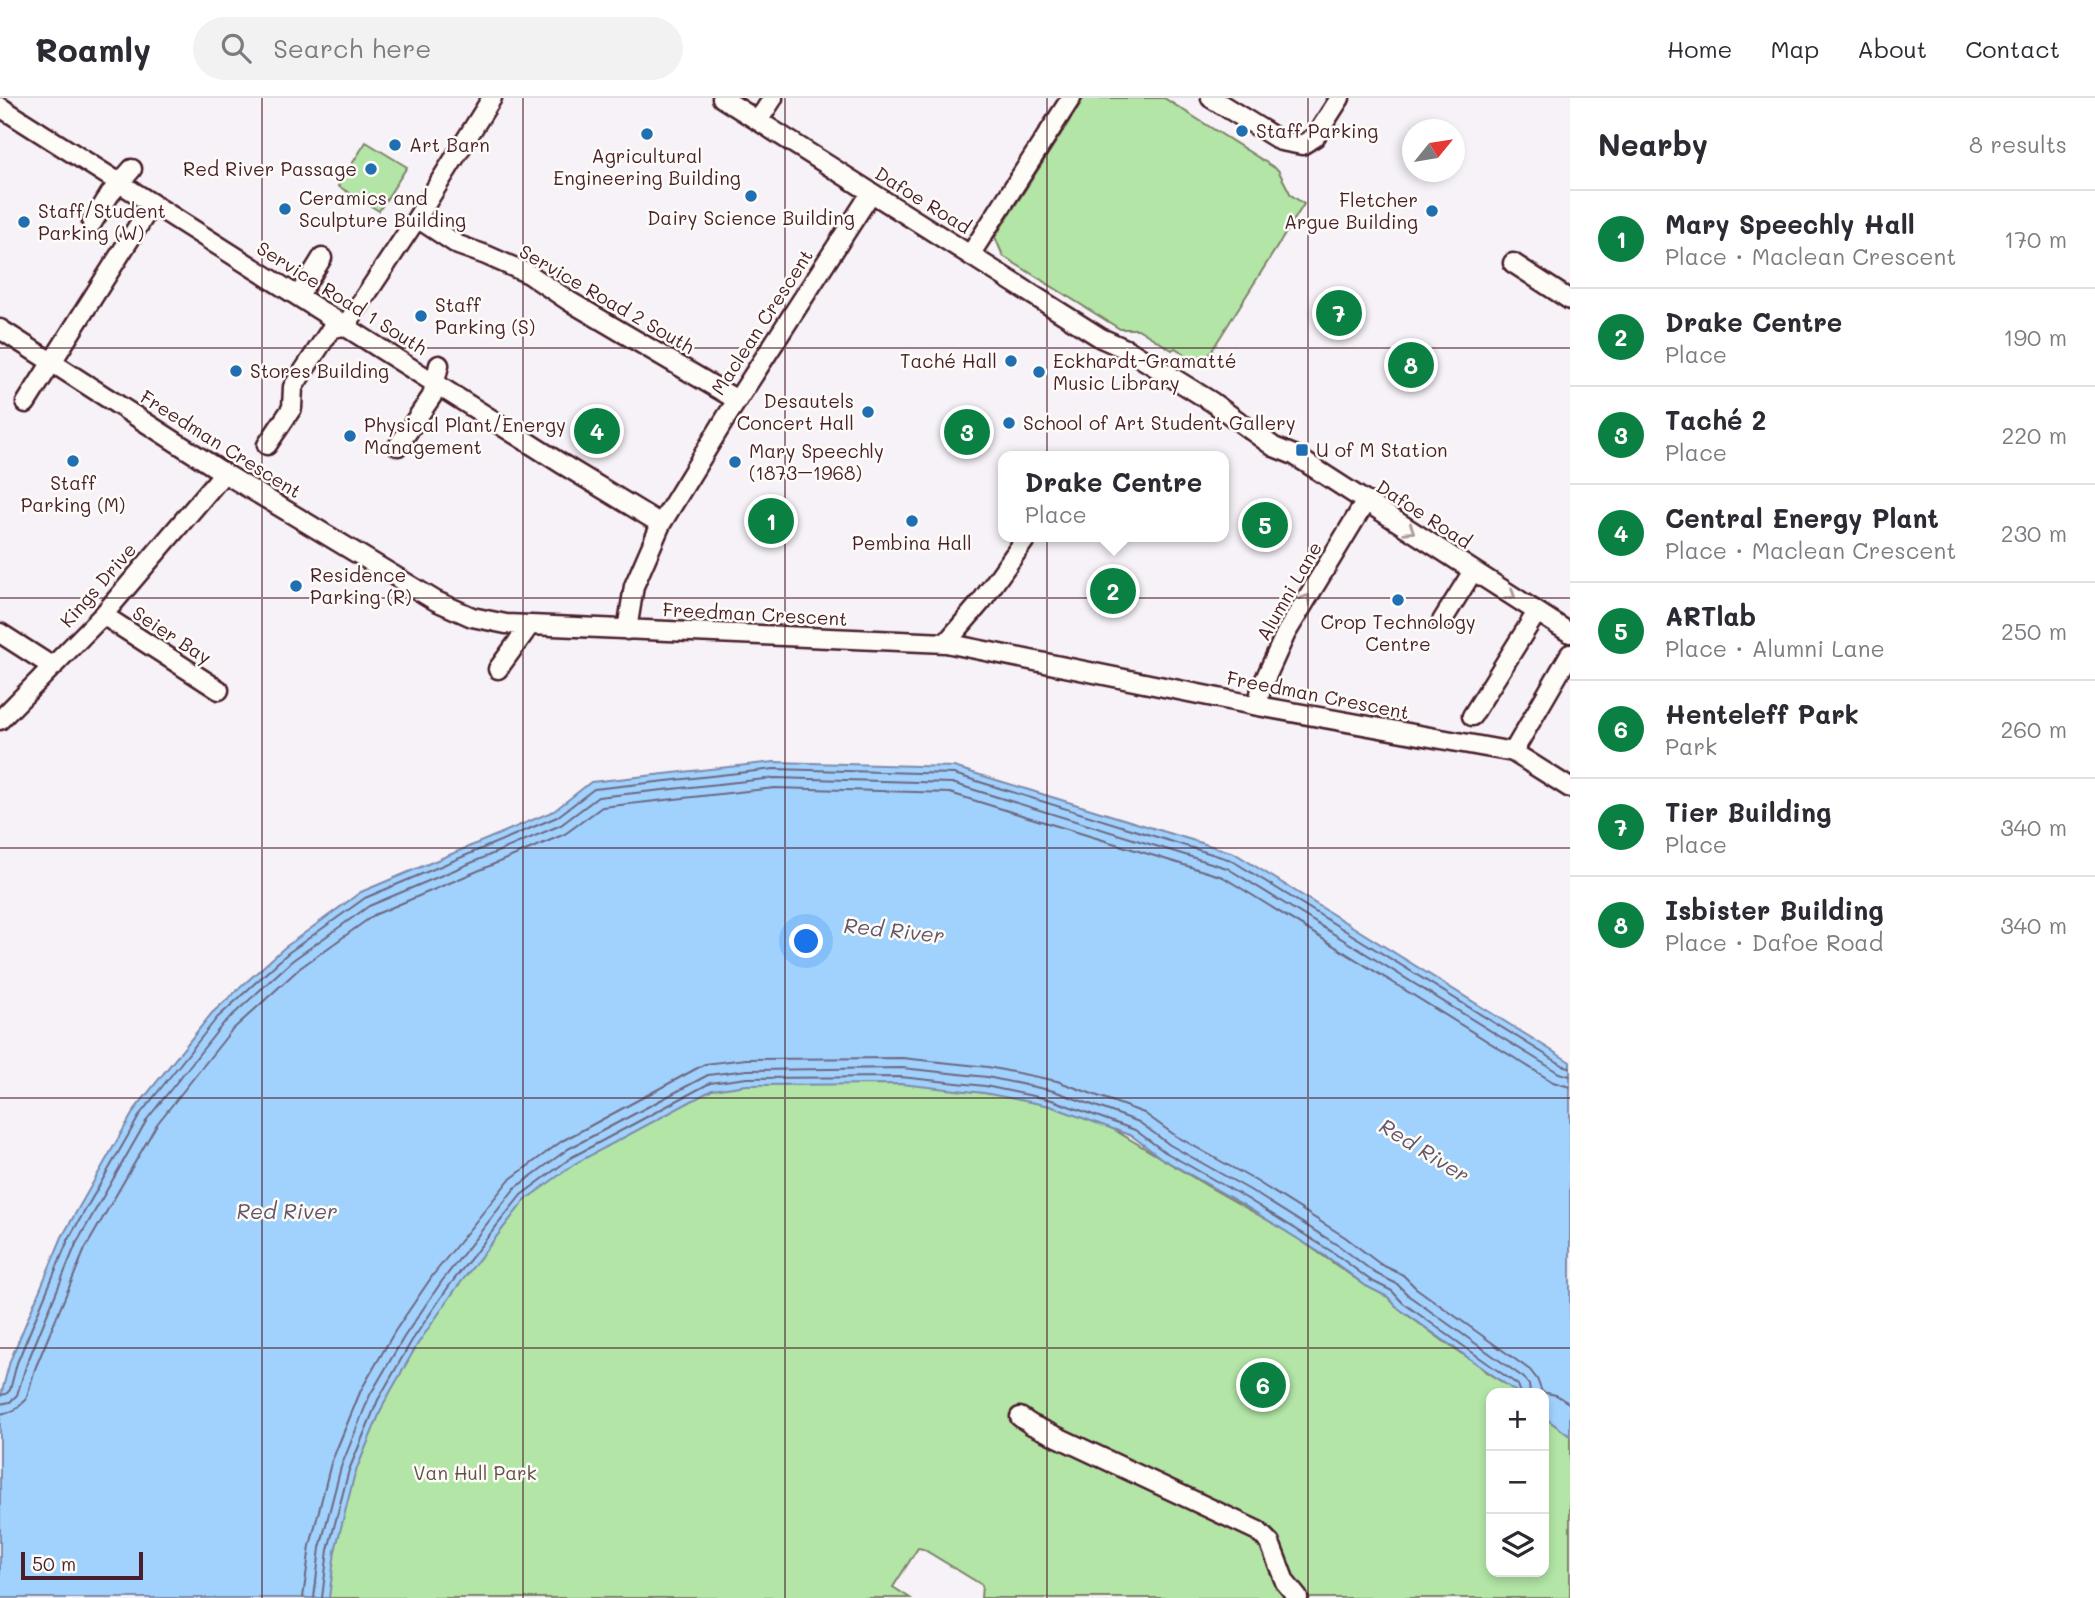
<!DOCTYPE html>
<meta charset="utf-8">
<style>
:root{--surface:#fff;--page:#f2f2f3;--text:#2b2b33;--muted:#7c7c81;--line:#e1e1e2;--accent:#0b8043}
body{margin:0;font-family:Mali,sans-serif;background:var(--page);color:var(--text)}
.controls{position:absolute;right:21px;bottom:21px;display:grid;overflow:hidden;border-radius:14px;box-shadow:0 4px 10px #0003}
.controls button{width:63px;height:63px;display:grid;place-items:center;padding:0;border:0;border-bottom:2px solid var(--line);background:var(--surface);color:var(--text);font:35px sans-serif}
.compass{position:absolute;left:1402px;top:21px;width:63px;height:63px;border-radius:50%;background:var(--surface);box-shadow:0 4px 10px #0003;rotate:60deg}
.scale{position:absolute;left:21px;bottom:18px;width:122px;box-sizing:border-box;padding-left:7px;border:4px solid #4a1f2b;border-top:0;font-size:19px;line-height:24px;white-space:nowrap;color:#4a1f2b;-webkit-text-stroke:5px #fdfcf7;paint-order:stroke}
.you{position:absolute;left:807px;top:844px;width:24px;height:24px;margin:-18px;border:5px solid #fff;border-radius:50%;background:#1a73e8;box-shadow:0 0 0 10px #1a73e833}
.badge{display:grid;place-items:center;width:46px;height:46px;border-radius:50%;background:var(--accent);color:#fff;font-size:23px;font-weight:700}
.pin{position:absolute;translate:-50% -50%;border:4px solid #fff;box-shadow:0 2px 7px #0006}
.popup{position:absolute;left:998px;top:353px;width:231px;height:91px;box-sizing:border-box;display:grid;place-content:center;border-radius:14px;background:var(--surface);filter:drop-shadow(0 2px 5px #0005);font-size:23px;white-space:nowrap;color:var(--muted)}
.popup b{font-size:26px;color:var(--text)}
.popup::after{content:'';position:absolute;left:50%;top:100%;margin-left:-14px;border:14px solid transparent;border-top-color:var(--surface)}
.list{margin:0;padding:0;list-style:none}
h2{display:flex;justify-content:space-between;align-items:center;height:91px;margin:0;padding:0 28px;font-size:30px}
h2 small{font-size:23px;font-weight:400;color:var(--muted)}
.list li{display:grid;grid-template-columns:46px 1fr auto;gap:21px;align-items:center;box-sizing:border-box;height:98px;padding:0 28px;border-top:2px solid var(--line)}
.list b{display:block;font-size:26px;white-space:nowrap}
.list p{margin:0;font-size:23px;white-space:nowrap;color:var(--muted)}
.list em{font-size:23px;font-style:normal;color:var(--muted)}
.icon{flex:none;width:38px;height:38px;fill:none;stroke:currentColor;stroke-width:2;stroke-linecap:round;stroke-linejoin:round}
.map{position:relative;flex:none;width:1570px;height:1500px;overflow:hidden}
header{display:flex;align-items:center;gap:42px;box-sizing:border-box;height:98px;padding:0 35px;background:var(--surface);border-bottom:2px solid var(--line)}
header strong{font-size:33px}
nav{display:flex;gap:38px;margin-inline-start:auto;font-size:24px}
.search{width:490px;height:63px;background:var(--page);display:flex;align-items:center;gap:18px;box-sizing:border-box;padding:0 24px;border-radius:38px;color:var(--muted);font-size:26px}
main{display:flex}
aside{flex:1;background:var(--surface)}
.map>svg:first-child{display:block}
.green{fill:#b2e5a6;stroke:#7e8268;stroke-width:2}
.water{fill:#a1d2fe;stroke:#7e8aaa;stroke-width:2}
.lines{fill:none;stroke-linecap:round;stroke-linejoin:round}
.shore{stroke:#6d677f;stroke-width:2}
.minor-casing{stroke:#4a1f2b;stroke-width:23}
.minor{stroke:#fdfcf7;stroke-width:18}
.oneway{stroke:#ac999b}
.grid{fill:none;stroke:#4a1f2b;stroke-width:2;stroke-opacity:0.55}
.poi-dot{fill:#1f6fb2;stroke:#fdfcf7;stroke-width:2.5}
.labels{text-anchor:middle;stroke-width:5;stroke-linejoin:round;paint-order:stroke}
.poi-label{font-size:19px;fill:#4a1f2b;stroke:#fdfcf7;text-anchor:start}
.street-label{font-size:19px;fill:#4a1f2b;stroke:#fdfcf7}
.park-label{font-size:19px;fill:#64504a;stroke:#fdfcf7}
.water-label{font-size:21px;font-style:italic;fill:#64556a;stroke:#fdfcf7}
</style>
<header>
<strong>Roamly</strong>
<div class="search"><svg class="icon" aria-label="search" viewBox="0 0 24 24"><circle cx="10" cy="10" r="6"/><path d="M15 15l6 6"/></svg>Search here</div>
<nav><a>Home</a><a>Map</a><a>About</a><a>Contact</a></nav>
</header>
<main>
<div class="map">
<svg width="1570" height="1500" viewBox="0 0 1570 1500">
<rect width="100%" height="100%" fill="#f6f2f8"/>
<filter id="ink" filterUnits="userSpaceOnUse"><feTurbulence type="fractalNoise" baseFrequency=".0143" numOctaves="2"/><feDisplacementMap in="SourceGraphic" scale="14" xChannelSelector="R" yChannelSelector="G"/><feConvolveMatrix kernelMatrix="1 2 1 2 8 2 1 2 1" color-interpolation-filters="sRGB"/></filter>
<g filter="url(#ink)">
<path class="green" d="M1084,0h80l114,72 13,25 13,9 -95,151 -13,6 -21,-13 -3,2 -34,-21h-18l-117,-73 -8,-19z
M366,44l41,25 -28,44 -41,-25z
M808,971l265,36 136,82 83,47 74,52 22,11 10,11 59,43 19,11 10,10 34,21h-29v179h53v-155l26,19v162h-589l1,-13 -59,-36 -5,-1 -25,39 17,11h-594l33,-145 129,-234 204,-131z"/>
<path class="water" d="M774,664l180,5 280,86 336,209v374l-26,-19v-24h-26l-120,-85 -10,-11 -22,-11 -36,-27 -88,-55 -81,-46 -29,-22 -82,-30 -66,-13 -83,-9 -154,1 -35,5 -136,73 -51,37 -70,90 -38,55 -33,58 -29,70 -20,78 -6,47h-329v-199l10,-38 52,-124 73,-128 77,-96 72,-65 77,-56 193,-81 37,-29z"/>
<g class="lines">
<path class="shore" d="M0,1297l6,-1 4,-4 7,-27 51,-123 73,-127 76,-95 71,-65 77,-55 192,-81 37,-28 180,-20 180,5 277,86 333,206 6,1
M0,1306l10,-2 7,-7 9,-29 50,-122 72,-126 75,-94 70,-64 76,-54 192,-81 37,-28 177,-19 177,5 275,85 332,205 11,3
M0,1316l14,-3 12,-11 9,-31 50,-120 72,-125 74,-93 69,-63 74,-53 191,-81 37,-27 173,-19 175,5 273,84 330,205 17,5
M303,1500l7,-52 21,-83 30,-73 34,-59 38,-56 76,-95 53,-39 143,-77 41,-5 156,-1 86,9 69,14 87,32 32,23 80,45 89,56 35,27 23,11 13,13 114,82 7,9 5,13 14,3 14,9
M314,1500l6,-50 21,-81 29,-72 34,-58 38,-56 73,-93 53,-39 140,-74 39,-5 155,-2 85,9 67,14 85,31 31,23 80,45 89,56 36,27 22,11 12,12 115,82 5,7 1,8
M322,1500l6,-48 21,-80 29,-70 33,-58 38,-56 72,-91 51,-38 138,-74 37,-5 154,-1 84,9 67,14 83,30 30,22 81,46 88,55 36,27 22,11 11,12 115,82 3,8"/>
<g class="minor-casing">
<path id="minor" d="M722,0l379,240 27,12 84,52 62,45 20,8 276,178
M1211,0l70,43 21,4 13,-8 25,-39
M0,9l562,357 99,60
M758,23l15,-23
M417,120l41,27 28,10 43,19 40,27 168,99
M92,125l18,-29 22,-25
M970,157l101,-157
M1513,165l57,37
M299,197l23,-37
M346,227l71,-107 75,-120
M0,231l224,144 212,128 36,16 34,7 24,1 416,18 312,63 255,46 57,36
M26,305l126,-199
M267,347l25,-37 1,-21 38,-58 15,-4
M398,348l34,-50 7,-31
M103,517l116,75
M1442,523l31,-50
M627,532l7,-44 27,-62 66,-108 144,-223
M0,535l53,34
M946,545l35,-41 46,-65
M498,571l32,-44
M1258,608l3,-18 25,-55 80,-132
M1472,618l65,-104
M0,622l103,-105 121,-142
M1513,654l57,-98
M1020,1319l12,8 226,106 12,12 15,39 13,16"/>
</g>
<use href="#minor" class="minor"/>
</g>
<defs><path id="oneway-chevron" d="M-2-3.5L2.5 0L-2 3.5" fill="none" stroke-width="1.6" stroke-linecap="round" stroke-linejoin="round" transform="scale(1.75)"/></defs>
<g class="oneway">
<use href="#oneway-chevron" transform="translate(1410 432) rotate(33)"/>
<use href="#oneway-chevron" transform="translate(1511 497) rotate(33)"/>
<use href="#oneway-chevron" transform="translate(1306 501) rotate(-59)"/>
</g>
</g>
<path class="grid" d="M262,0v1500M523,0v1500M785,0v1500M1047,0v1500M1308,0v1500M0,250h1570M0,500h1570M0,750h1570M0,1000h1570M0,1250h1570"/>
<g class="poi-dot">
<circle cx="1242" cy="33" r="7"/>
<circle cx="647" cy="36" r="7"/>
<circle cx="395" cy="47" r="7"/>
<circle cx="371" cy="71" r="7"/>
<circle cx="751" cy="98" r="7"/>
<circle cx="285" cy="111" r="7"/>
<circle cx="1432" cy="113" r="7"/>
<circle cx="24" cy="124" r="7"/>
<circle cx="421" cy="218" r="7"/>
<circle cx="1011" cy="263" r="7"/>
<circle cx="236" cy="273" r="7"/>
<circle cx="1039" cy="274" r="7"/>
<circle cx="868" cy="314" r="7"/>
<circle cx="1009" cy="325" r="7"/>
<circle cx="350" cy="338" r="7"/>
<rect x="1295" y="345" width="14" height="14" rx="3.5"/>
<circle cx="73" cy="363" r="7"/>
<circle cx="735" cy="364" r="7"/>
<circle cx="912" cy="423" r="7"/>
<circle cx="296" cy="488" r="7"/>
<circle cx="1398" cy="502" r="7"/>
</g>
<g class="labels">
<g class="poi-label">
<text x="1256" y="40">Staff Parking</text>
<text x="409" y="54">Art Barn</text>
<text x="647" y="65" text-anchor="middle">Agricultural<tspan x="647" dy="22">Engineering Building</tspan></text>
<text x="357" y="78" text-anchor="end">Red River Passage</text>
<text x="299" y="107">Ceramics and<tspan x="299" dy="22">Sculpture Building</tspan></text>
<text x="1418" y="109" text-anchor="end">Fletcher<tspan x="1418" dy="22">Argue Building</tspan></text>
<text x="38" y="120">Staff/Student<tspan x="38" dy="22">Parking (W)</tspan></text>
<text x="751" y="127" text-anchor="middle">Dairy Science Building</text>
<text x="435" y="214">Staff<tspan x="435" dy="22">Parking (S)</tspan></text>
<text x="997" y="270" text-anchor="end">Taché Hall</text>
<text x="1053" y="270">Eckhardt-Gramatté<tspan x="1053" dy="22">Music Library</tspan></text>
<text x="250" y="280">Stores Building</text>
<text x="854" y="310" text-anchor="end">Desautels<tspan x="854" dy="22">Concert Hall</tspan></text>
<text x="1023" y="332">School of Art Student Gallery</text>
<text x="364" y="334">Physical Plant/Energy<tspan x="364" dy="22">Management</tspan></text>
<text x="1316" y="359">U of M Station</text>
<text x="749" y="360">Mary Speechly<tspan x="749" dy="22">(1873–1968)</tspan></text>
<text x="73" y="392" text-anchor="middle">Staff<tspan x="73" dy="22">Parking (M)</tspan></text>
<text x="912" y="452" text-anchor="middle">Pembina Hall</text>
<text x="310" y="484">Residence<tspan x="310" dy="22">Parking (R)</tspan></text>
<text x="1398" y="531" text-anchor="middle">Crop Technology<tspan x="1398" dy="22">Centre</tspan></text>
</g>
<g class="street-label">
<text transform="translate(923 102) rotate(32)" y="7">Dafoe Road</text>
<text transform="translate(342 200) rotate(32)" y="7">Service Road 1 South</text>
<text transform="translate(607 201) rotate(30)" y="7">Service Road 2 South</text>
<text transform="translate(762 224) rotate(-57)" y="7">Maclean Crescent</text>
<text transform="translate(221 346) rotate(32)" y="7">Freedman Crescent</text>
<text transform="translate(1424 416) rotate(33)" y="7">Dafoe Road</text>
<text transform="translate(98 487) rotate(-49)" y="7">Kings Drive</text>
<text transform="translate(1289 493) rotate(-60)" y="7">Alumni Lane</text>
<text transform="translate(755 516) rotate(3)" y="7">Freedman Crescent</text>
<text transform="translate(172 537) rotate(33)" y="7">Seier Bay</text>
<text transform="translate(1318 597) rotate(11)" y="7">Freedman Crescent</text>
</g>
<g class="park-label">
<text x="475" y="1382">Van Hull Park</text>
</g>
<g class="water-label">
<text transform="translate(894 833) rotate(6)" y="7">Red River</text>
<text transform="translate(1424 1053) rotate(32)" y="7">Red River</text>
<text x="287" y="1121">Red River</text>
</g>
</g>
</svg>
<div class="controls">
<button>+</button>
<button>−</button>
<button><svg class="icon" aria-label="layers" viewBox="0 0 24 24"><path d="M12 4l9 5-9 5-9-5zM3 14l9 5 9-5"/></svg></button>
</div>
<svg class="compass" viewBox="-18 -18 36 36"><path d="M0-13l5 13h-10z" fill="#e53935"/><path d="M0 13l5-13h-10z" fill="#7c7c81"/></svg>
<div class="scale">50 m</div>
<div class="you"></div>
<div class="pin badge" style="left:771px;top:423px">1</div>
<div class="pin badge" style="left:1113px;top:493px">2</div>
<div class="popup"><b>Drake Centre</b>Place</div>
<div class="pin badge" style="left:967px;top:334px">3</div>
<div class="pin badge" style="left:597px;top:333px">4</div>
<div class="pin badge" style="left:1265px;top:427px">5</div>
<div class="pin badge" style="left:1263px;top:1287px">6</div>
<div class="pin badge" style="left:1339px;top:215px">7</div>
<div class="pin badge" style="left:1411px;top:267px">8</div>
</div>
<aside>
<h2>Nearby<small>8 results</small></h2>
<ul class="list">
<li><span class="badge">1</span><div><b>Mary Speechly Hall</b><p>Place · Maclean Crescent</p></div><em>170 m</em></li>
<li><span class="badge">2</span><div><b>Drake Centre</b><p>Place</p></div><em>190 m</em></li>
<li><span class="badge">3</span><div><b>Taché 2</b><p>Place</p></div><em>220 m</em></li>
<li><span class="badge">4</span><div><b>Central Energy Plant</b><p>Place · Maclean Crescent</p></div><em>230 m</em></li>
<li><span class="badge">5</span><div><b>ARTlab</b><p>Place · Alumni Lane</p></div><em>250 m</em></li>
<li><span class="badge">6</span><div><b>Henteleff Park</b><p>Park</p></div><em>260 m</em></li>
<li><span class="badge">7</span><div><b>Tier Building</b><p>Place</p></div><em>340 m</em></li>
<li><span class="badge">8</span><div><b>Isbister Building</b><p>Place · Dafoe Road</p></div><em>340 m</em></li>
</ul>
</aside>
</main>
